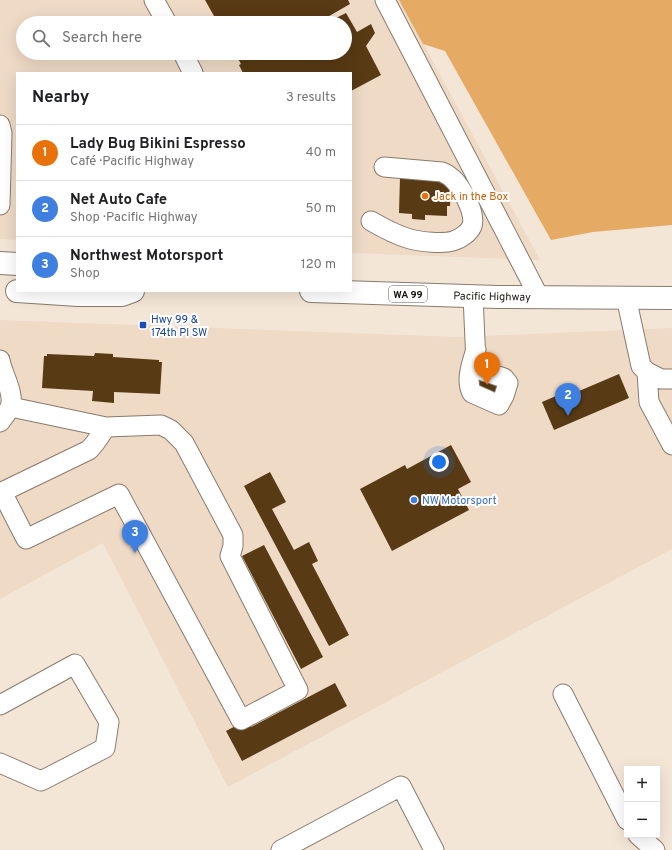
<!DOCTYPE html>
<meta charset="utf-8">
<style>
:root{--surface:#fff;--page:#f6f6f6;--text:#202124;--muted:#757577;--line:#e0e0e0;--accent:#0b8043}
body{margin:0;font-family:Overpass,sans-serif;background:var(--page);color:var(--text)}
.controls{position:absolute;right:12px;bottom:12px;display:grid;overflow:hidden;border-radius:0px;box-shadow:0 4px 16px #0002}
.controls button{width:36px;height:36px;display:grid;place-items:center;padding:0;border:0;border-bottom:1px solid var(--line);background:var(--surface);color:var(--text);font:20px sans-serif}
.you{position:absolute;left:439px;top:462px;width:14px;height:14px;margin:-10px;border:3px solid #fff;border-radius:50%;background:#1a73e8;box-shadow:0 0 0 6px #1a73e833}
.badge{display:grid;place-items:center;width:26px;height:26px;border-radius:50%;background:var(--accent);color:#fff;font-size:13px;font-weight:700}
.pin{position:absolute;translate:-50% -33px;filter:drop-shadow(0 1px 2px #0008)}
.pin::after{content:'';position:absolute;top:21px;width:14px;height:12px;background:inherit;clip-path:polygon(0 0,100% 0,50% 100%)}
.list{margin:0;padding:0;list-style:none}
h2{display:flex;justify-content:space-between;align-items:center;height:52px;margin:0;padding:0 16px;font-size:17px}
h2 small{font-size:13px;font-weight:400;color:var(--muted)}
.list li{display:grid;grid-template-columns:26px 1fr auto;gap:12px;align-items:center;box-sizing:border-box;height:56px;padding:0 16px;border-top:1px solid var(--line)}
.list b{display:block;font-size:15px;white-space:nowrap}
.list p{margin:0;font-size:13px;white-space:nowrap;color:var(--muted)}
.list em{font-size:13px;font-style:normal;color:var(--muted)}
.icon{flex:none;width:22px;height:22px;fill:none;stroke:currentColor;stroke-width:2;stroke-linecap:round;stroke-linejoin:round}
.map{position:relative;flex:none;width:672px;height:850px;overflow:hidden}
.search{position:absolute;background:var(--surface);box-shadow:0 4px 16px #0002;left:16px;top:16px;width:336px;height:44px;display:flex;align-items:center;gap:10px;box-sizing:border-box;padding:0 14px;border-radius:22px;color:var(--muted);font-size:15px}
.panel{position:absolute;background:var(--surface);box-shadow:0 4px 16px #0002;left:16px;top:72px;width:336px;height:220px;border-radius:0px}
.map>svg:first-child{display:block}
.built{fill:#eedac5;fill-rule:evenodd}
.forest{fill:#e5aa64}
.building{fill:#583a14}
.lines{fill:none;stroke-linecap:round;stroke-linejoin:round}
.minor-casing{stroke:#887b6e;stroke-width:21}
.highway-casing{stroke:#887b6e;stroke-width:24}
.minor{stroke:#fff;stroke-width:19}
.highway{stroke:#fff;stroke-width:22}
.food-dot{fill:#e8710a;stroke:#fff;stroke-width:1.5}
.transit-dot{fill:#1a4fb4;stroke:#fff;stroke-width:1.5}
.shop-dot{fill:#3f7fe0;stroke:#fff;stroke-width:1.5}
.labels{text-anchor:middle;stroke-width:4;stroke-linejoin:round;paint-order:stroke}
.shield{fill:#fff;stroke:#5d5a56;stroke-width:1}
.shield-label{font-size:10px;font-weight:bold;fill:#18140e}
.food-label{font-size:11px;fill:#c56008;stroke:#fff;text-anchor:start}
.street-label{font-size:11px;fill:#18140e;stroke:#fff}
.transit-label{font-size:11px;fill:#164399;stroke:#fff;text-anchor:start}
.shop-label{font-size:11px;fill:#366cbe;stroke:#fff;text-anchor:start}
</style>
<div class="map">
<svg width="672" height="850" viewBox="0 0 672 850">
<rect width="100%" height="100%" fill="#f4e6d7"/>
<path class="built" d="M0,0h400l140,260 -189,-7v-180h-334v167l-17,-1zM23,23h322v30h-322z
M0,320l458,17 214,-9v221l-444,238 -125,-244 -103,56z"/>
<path class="forest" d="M399,0h273v225l-79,7 -42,8 -106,-189 -22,-7z"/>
<path class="building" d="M205,0h143l2,4 -26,15 2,4h-108z
M346,13l11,19 14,-8 4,9 -9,13 15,29 -30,16v-18h-108l-4,-8 2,-1 -6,-11h110v-30h-19z
M422,163l29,22 -1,21h-3v10l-22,-1v5l-13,-1v-5l-13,-1 1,-36z
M95,353l18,1v3l46,3v2h3l-2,32 -46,-2v11l-22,-2 1,-10 -51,-3 2,-32h3v-2l47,2z
M619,374l10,24 -75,32 -12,-28 14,-6 2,4z
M481,375l18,8 -5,11 -18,-7z
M451,445l20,37 -13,7 11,21 -77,41 -32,-62 45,-24 2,4z
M270,472l16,30 -14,7 22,41 15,-8 9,19 -6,3 37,71 -20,11 -85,-160z
M264,545l59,112 -22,12 -59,-113z
M335,683l12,23 -105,55 -16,-30 21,-11 4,7z"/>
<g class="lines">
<g class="minor-casing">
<path id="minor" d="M154,0l13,23
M385,0l154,297
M183,53l10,20
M0,125l2,8 -2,72
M371,221c12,7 25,14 39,18 11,3 33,5 43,2 7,-2 16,-8 19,-15 3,-10 -3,-22 -7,-30 -6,-10 -11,-19 -23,-24l-58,-5
M473,296l3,67 4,7 24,8 4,5 -4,13 -5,9 -27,-12c-7,-13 0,-30 4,-44
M626,297l15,69 6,6 14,7h11
M0,360c2,14 17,36 9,49 -2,4 -6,9 -9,13
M647,372l2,30 23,43
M11,407l95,20 55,-2 10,5 13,13 49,92v11l-3,10 68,134 -57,30 -122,-226 -93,45 -24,-47 87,-42 6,-7 11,-16
M563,694l64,126
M0,705l75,-41 34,58 -4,26 -64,33 -41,-18
M638,835l17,15
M281,850l120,-64 33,64"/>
</g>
<g class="highway-casing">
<path id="highway" d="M0,263l17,1
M17,291l61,4h44l11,-4
M311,291l187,6 174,1"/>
</g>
<use href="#minor" class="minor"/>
<use href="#highway" class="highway"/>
</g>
<circle class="food-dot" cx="425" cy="196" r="4"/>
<rect class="transit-dot" x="139" y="321" width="8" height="8" rx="2"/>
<circle class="shop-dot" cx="414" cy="500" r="4"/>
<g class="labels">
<rect class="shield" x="389" y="286" width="38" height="16" rx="3"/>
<g class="shield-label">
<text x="408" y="298">WA 99</text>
</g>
<g class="food-label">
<text x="433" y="200">Jack in the Box</text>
</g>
<g class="street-label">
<text transform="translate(492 296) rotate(1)" y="4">Pacific Highway</text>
</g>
<g class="transit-label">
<text x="151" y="323">Hwy 99 &amp;<tspan x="151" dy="13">174th Pl SW</tspan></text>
</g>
<g class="shop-label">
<text x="422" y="504">NW Motorsport</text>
</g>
</g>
</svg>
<div class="controls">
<button>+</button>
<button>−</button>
</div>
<div class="you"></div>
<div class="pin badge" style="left:487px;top:385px;background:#e8710a">1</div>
<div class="pin badge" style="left:568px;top:416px;background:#3f7fe0">2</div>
<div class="pin badge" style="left:135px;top:553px;background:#3f7fe0">3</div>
<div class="search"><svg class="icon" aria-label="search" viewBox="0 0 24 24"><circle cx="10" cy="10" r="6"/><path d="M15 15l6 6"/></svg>Search here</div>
<section class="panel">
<h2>Nearby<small>3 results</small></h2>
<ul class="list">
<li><span class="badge" style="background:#e8710a">1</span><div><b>Lady Bug Bikini Espresso</b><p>Café · Pacific Highway</p></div><em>40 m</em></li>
<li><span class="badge" style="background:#3f7fe0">2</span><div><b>Net Auto Cafe</b><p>Shop · Pacific Highway</p></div><em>50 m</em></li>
<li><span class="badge" style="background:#3f7fe0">3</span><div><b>Northwest Motorsport</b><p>Shop</p></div><em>120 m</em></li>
</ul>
</section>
</div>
